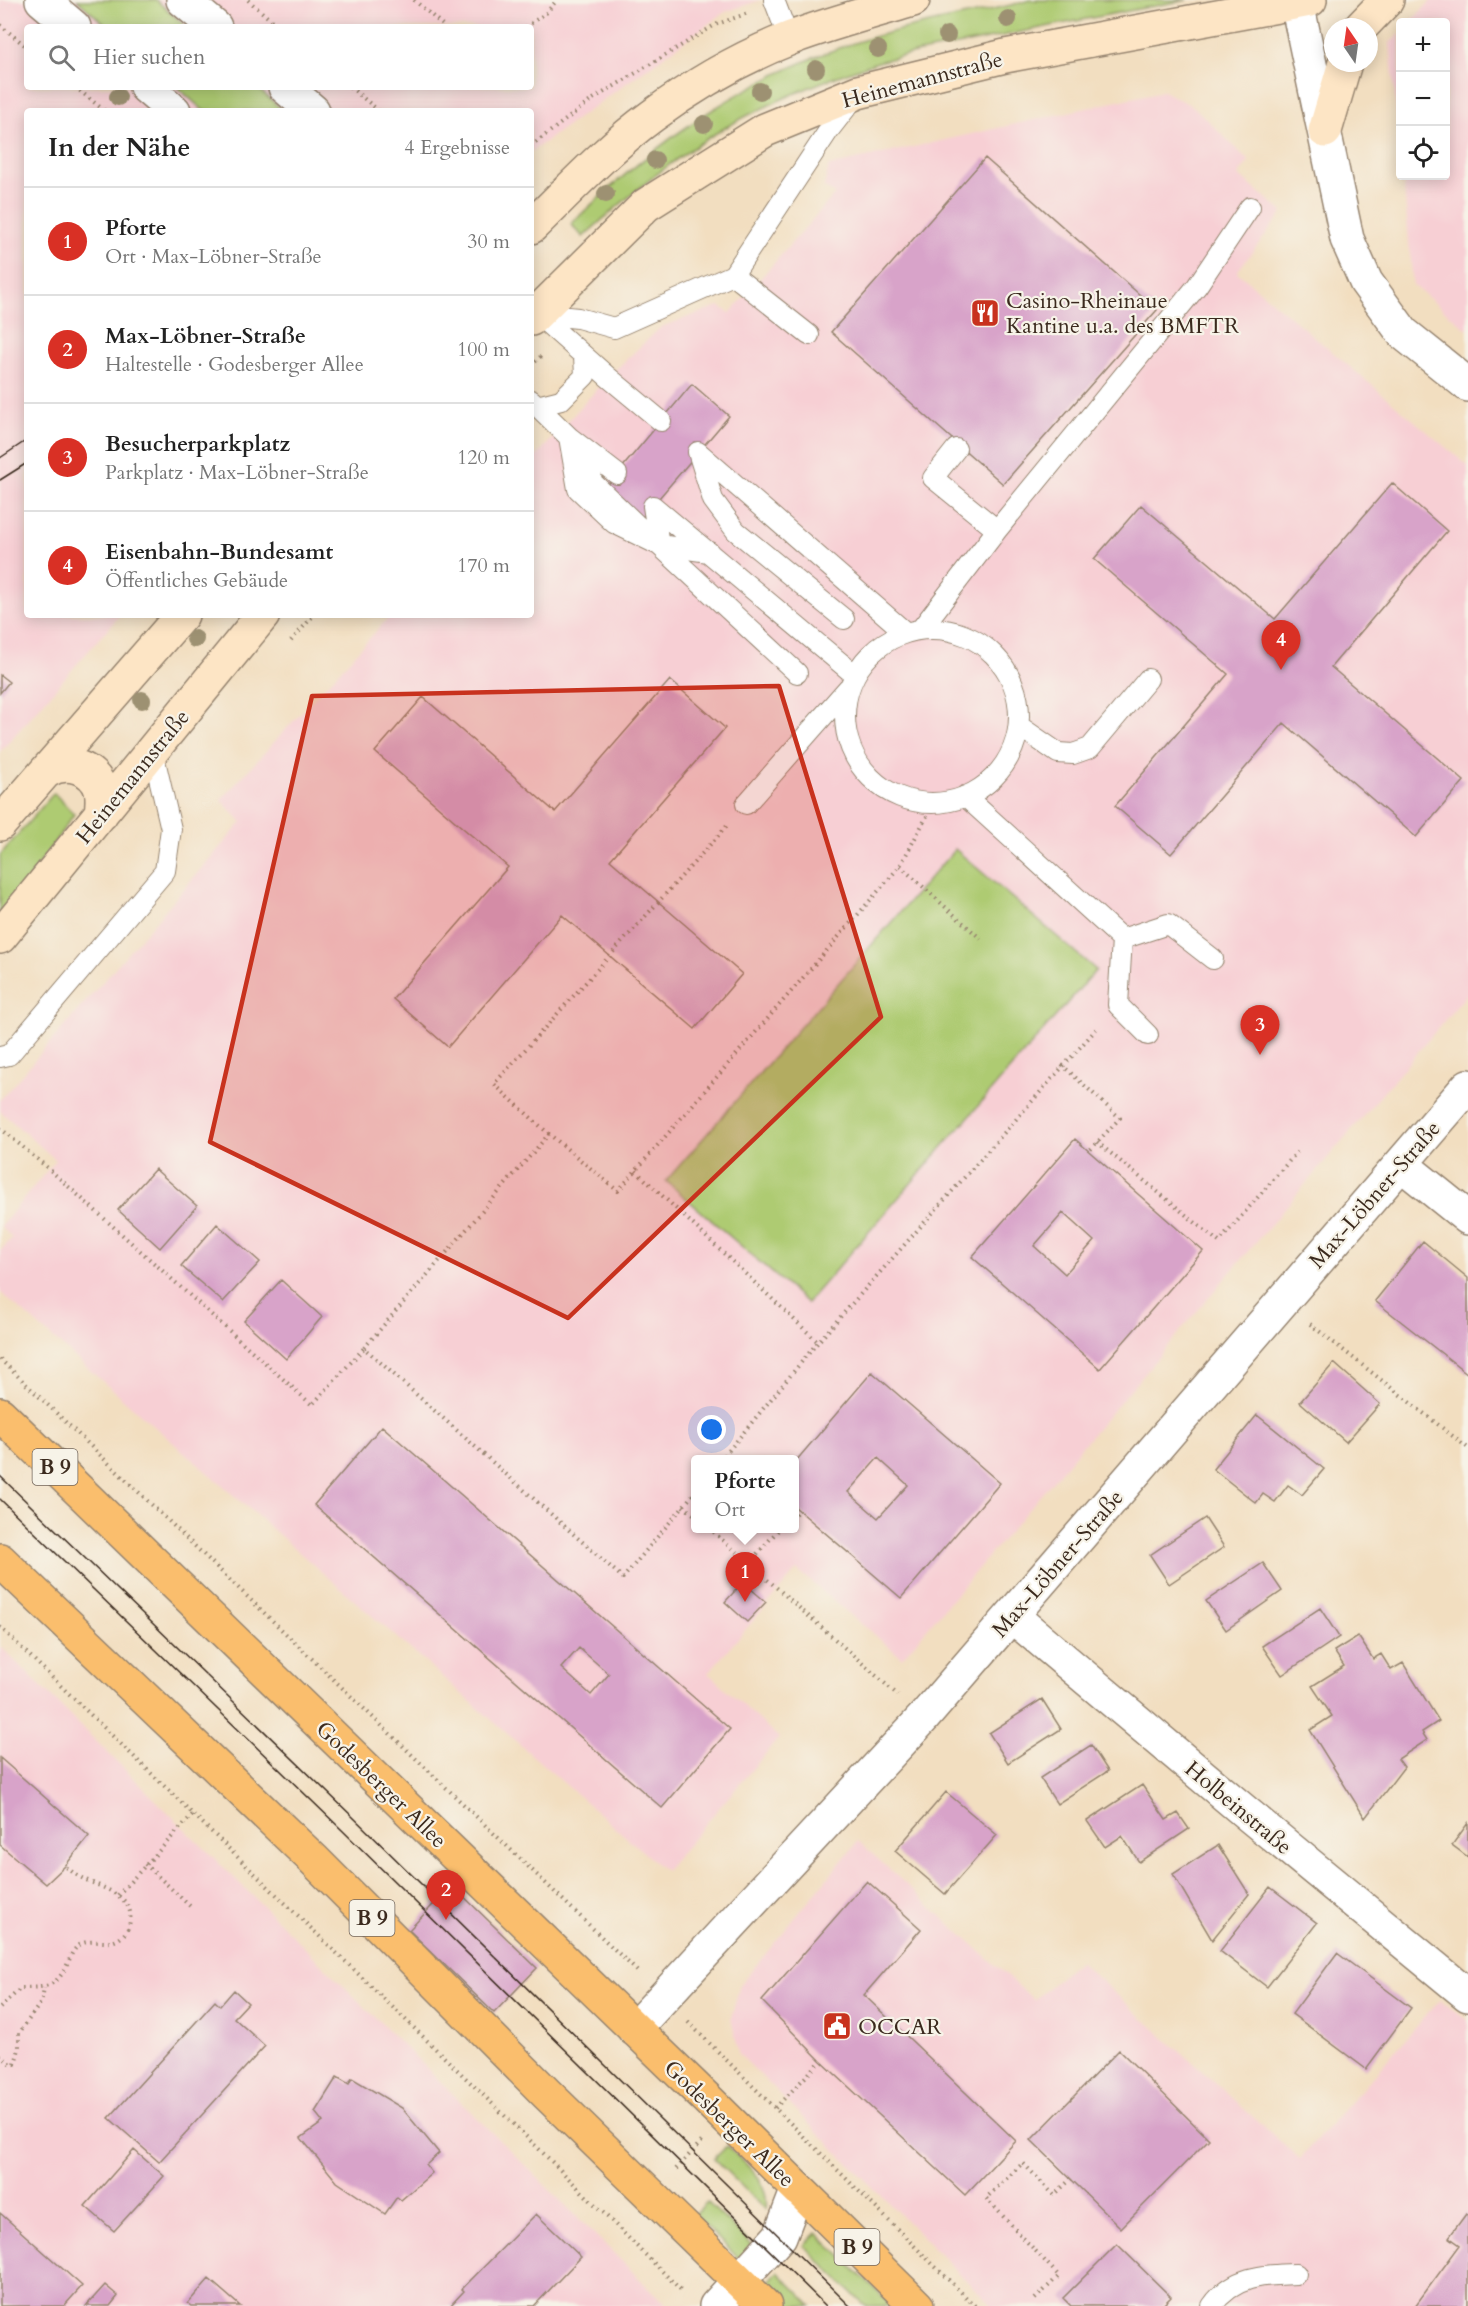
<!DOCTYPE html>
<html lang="de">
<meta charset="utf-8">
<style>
:root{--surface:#fff;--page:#f6f6f6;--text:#222;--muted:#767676;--line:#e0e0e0;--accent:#d93025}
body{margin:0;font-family:Cardo,serif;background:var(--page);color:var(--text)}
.controls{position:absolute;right:18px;top:18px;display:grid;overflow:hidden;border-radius:6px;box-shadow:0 3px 15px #0003}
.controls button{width:54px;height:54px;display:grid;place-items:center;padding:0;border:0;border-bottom:2px solid var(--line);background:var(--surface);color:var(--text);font:30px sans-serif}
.compass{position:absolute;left:1324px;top:18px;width:54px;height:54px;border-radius:50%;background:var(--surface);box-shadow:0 3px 15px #0003;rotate:347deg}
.you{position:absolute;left:712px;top:1430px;width:21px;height:21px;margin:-15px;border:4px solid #fff;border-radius:50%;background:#1a73e8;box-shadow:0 0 0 9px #1a73e833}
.badge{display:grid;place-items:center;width:39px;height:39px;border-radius:50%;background:var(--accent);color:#fff;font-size:20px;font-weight:700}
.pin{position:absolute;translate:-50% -50px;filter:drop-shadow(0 2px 3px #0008)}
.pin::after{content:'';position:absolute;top:32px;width:21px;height:18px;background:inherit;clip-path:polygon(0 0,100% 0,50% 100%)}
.popup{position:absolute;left:691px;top:1455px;width:108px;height:78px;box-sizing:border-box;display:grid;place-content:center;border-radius:6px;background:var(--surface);filter:drop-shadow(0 2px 4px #0005);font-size:20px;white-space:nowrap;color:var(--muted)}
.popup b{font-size:22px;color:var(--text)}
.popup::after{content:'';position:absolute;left:50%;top:100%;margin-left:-12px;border:12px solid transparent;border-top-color:var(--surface)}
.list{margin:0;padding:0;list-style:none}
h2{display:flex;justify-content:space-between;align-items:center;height:78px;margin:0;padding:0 24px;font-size:26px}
h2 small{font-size:20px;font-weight:400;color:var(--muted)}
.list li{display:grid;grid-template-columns:39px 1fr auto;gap:18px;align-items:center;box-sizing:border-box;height:108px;padding:0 24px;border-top:2px solid var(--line)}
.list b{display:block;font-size:22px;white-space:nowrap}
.list p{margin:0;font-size:20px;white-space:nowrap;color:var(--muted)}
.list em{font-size:20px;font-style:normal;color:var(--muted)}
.icon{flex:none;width:33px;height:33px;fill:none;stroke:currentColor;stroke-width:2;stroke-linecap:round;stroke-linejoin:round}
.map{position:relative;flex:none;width:1468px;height:2306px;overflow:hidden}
.search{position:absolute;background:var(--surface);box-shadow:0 3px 15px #0003;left:24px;top:24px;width:510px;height:66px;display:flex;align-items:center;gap:15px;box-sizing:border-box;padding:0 21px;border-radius:6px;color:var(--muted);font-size:22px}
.panel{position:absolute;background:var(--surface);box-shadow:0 3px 15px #0003;left:24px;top:108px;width:510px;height:510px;border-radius:6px}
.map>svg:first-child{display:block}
.built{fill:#f7cfd4;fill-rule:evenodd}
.green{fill:#aecb72;stroke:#747a48;stroke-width:1.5}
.building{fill:#d8a3c9;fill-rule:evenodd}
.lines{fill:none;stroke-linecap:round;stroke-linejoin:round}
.service-casing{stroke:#96846f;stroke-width:22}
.minor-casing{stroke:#96846f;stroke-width:36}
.secondary-casing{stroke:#96846f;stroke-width:36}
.primary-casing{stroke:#96846f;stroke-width:36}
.path{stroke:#96846f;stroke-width:4;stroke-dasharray:1.5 4.5;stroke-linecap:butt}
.service{stroke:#fff;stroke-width:20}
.minor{stroke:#fff;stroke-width:33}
.secondary{stroke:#fde5c5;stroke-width:33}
.primary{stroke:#fabe6d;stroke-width:33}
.tram{stroke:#3b2a1e;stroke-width:1.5}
.tree{fill:#9d9172}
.marked{fill:#c8321e;fill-opacity:0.2;stroke:#c8321e;stroke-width:4.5;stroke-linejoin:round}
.labels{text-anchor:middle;stroke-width:4.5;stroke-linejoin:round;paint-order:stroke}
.shield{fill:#f7f3e8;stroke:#73665b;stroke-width:1.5}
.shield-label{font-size:21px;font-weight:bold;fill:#3b2a1e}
.street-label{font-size:22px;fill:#3b2a1e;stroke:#f7f3e8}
.poi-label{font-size:22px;fill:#3b2a1e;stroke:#f7f3e8;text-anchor:start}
</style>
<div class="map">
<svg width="1468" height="2306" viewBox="0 0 1468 2306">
<rect width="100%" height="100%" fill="#f7f3e8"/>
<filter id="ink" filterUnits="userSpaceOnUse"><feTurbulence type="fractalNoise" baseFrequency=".0167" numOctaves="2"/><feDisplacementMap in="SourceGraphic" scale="12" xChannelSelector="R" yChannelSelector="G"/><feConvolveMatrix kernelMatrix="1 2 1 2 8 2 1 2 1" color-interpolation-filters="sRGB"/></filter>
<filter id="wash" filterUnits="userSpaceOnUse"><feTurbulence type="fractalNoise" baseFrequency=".008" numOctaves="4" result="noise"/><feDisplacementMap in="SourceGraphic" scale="24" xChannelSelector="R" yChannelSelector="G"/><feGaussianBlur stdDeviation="1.35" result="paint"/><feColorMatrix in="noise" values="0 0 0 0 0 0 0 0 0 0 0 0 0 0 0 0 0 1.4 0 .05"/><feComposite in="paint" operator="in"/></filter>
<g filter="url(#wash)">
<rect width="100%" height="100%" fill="#f2dec0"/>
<path class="built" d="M0,0h761l-36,12 -194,140v-41h-504v504h93l-120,137zM27,27h504v60h-504z
M1432,0h36v330l-55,-45 -10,-109h43v-154h-36z
M1400,33v117l-10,-107z
M1163,91l31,16 55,54 -11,14 45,37 -46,60 231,194v527l-566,665 -105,-88 -89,103 71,65 -114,133 -665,-579v-41l12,-13 -11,-12 55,-66 -56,-49v-11l242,-278 -21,-22 170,-185h140v-153l77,-85 53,-50 58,-21 11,7 105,-119 -11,-7 5,-21zM696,1460h99v68h-99z
M0,1646l667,660h-667z
M858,1841l176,159 45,-39 221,198 140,-159 28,21v285h-476l-253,-252 -8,-36 9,-33z"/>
<path class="green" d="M77,0h79l31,27h-79z
M1030,0h157c-69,13 -139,26 -209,41 -35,7 -72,12 -106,23 -38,13 -77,28 -113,46 -66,31 -123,79 -176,127l-12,-13c89,-86 178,-150 299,-186 52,-16 107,-23 160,-38z
M177,87h79l28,24h-80z
M54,793l20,21 -74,107v-66z
M955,849l141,121 -289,333 -141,-122z
M727,2146c19,19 43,34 39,64l-52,-51z
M707,2202l45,43 -13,14 -45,-44z
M817,2233l75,73h-27l-61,-60z
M778,2272l34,34h-22l-23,-23z"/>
<g id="blocks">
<path class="building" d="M985,158l172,152 -154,174 -172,-152z
M692,384l37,32 -87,102 -36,-31z
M1392,483l55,48 -116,136 133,114 -48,56 -132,-114 -113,131 -56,-48 113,-132 -134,-115 47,-54 134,114z
M0,675l9,7 -9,11z
M670,680l55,48 -115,132 132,114 -47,55 -133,-114 -114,132 -55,-48 115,-132 -133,-115 48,-55 132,115z
M1075,1139l128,112 -103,118 -128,-112zM1063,1213l31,28 -29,33 -31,-28z
M155,1169l42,37 -37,42 -42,-38z
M217,1224l43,38 -37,40 -42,-36z
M1423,1241l45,37v96l-93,-73z
M281,1280l41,37 -36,42 -42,-38z
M1334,1363l46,41 -34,38 -46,-40z
M872,1372l128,111 -99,115 -106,-91v-45zM878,1458l30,27 -30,33 -30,-26z
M1257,1415l67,54 -22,26 -14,-10 -13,17 -12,-8 -7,9 -43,-34z
M382,1426l348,303 -68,79 -348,-303zM579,1648l30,26 -18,21 -30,-27z
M1205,1518l19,29 -55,37 -19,-29z
M1263,1563l19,28 -56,39 -20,-29z
M743,1582l23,20 -19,20 -22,-20z
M1320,1608l19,29 -57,38 -20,-29z
M1358,1636l15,23 8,-5 10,16 12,-7 36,58 -17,11 5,8 -29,19 6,8 -39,51 -55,-88 22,-14 -20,-30 32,-20 -10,-15z
M1042,1699l19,30 -53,34 -19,-30z
M1091,1745l17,26 -51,33 -17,-26z
M0,1758l89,78 -24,30 -19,18 -46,-39z
M1142,1785l24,35 12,-7 11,16 -50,33 -17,-26 -17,11 -18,-26z
M946,1792l51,43 -52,59 -50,-43z
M1468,1823v34l-16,-12z
M1218,1845l31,49 -37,46 -39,-66z
M867,1881l54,48 -57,66 152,146 -51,54 -144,-134 -59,-60z
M452,1885l85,83 -43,45 -85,-83z
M1270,1887l47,36 -50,64 -47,-36z
M1337,1953l74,55 -45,61 -74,-55z
M234,1990l14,13 -14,15 31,28 -106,116 -50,-44 106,-117 5,5z
M1119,2050l90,89 -88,89 -90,-88z
M337,2077l12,7 3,-6 50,30 37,45 -13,12 6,8 -31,27 -4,-3 -12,17 -48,-32 -36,-44 22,-16 -8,-10z
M134,2150l30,26 -50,55 -29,-25z
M0,2213l82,73 -18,20h-64z
M536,2214l45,43 -47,49h-84l14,-15 -2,-2z
M1466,2214l2,1v91h-53l45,-61 -11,-8z
M1117,2244l54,53 -9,9h-91l-8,-8z
M209,2279l31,27h-48l-4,-3z
M105,2285l13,11 -8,10h-24z"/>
</g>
</g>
<g filter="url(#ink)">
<use href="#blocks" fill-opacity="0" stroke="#96846f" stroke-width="1.5"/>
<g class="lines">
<g class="service-casing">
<path id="service" d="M774,0l15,39
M733,275l76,60
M537,314l41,4 36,10 119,-53 96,-145 25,-32
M537,314l71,63 53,44
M531,400l38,37 48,37
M537,406l24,-6 24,-24 -1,-20
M569,437l9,52 36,34 45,22 50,7
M956,449l-23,29 64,52
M698,452l207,180
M698,452l15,48 23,31 108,88
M588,453l4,29 48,46
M653,506l202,169
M653,506l6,39 138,128
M921,629l76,-99 200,-244 53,-79
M845 716a87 87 0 1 1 174 0a87 87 0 1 1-174 0Z
M1019,726l39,27 15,1 17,-6 58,-69
M965,796l157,143 46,-15 45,35
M746,804l102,-116
M1122,939l-4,66 30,30
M0,1057l9,-2 156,-184 6,-42 -18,-77
M1212,2306c21,-30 50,-31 84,-32"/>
</g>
<g class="minor-casing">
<path id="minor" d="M42,0l32,27
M183,0l32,27
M1297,3l50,236 19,43 37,51 65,52
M146,87l28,24
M285,87l28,24
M1401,1164l67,54
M1012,1616l238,200 218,179
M634,2029l290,-312 544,-631
M716,2306l64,-70 18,-47"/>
</g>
<g class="secondary-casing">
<path id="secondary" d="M1361,27l26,-27
M1325,131l20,-68
M531,227c39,-38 77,-79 121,-111 42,-31 90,-59 139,-78 40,-15 81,-26 122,-38
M531,319l115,-114 119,-75 93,-38 147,-36 305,-56
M47,771c19,-12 47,-4 54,19 2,8 1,16 0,24
M0,824l182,-209
M0,937l263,-322"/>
</g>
<g class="primary-casing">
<path id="primary" d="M0,1414l707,685 210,207
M0,1560l313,299 233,234 219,213"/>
</g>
<path class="path" d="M248,0l31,27
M414,0l31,27
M0,25l27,22
M526,27l20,-14 11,-13
M75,87l30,24
M350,87l29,24
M531,146l62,-47 122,-74 33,-12
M531,366l10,-10
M291,641l23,-26
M900,866l81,73
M1062,1065l58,53 -31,33
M0,1128l49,41 263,236 52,-57 259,230 73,-87
M549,1134l-55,-50 233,-258
M1097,1142l122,100 78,-90
M636,1171l182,171
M1310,1324l158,124
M364,1348l185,-214 69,57 282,-325 34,-63
M0,1359l638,613
M721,1460l97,-118 281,-316
M683,1506l13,10
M795,1514l3,-4
M709,1528l189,167
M749,1563l31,-35
M0,1627l538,521 145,144
M145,1864l48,45
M118,1895l76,-82
M0,2008l21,-20c23,-1 34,1 46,-23 3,-6 4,-12 9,-17 9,-10 22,-5 35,-6 7,-1 14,-7 17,-14 12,-31 -24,-39 -44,-49 -7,-3 -13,-8 -19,-13
M688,2022l287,284
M0,2055l9,8 6,1 4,-15v-16l23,-32 2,-13
M775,2108l46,-47
M676,2169l26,-28
M1035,2299l24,-23 -73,-78 37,-35 31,32 17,-16"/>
<use href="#service" class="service"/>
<use href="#minor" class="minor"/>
<use href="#secondary" class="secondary"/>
<use href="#primary" class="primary"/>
<path class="tram" d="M0,458l27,-18
M0,480l27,-17
M0,1476l353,341 497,489
M0,1499l341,330 485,477"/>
</g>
<g class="tree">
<circle cx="1008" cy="19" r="9"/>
<circle cx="947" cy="35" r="9"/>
<circle cx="878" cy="49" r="9"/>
<circle cx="816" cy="69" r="9"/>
<circle cx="760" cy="91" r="9"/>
<circle cx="118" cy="97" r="9"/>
<circle cx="704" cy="124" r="9"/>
<circle cx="655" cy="160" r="9"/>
<circle cx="606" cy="194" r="9"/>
<circle cx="195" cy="639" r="9"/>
<circle cx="142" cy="700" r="9"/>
</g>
</g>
<path class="marked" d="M779,686l102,331 -313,301 -358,-176 102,-446z"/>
<defs>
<g id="restaurant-square" transform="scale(1.5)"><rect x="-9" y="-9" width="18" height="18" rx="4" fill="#c8321e" stroke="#f7f3e8"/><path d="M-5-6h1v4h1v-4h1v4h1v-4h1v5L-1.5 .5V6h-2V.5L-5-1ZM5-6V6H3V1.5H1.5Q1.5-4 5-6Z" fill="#fff"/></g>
<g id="civic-square" transform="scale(1.5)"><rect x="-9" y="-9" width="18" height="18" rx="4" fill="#c8321e" stroke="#f7f3e8"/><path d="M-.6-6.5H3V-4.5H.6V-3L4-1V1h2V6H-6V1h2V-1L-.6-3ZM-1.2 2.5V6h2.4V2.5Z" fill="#fff"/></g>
</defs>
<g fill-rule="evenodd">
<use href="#restaurant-square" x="985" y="313"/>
<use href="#civic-square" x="837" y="2026"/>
</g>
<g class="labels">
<g class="shield">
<rect x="32.5" y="1449" width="45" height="36" rx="4.5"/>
<rect x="349.5" y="1900" width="45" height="36" rx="4.5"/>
<rect x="834.5" y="2229" width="45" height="36" rx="4.5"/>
</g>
<g class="shield-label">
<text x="55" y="1474">B 9</text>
<text x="372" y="1925">B 9</text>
<text x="857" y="2254">B 9</text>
</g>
<g class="street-label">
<text transform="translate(922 79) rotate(-15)" y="8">Heinemannstraße</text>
<text transform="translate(132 776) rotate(-51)" y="8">Heinemannstraße</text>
<text transform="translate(1374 1194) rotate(-49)" y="8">Max-Löbner-Straße</text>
<text transform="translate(1057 1563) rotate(-49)" y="8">Max-Löbner-Straße</text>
<text transform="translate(382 1784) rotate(44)" y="8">Godesberger Allee</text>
<text transform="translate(1239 1807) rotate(40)" y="8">Holbeinstraße</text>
<text transform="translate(730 2123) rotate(44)" y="8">Godesberger Allee</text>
</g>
<g class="poi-label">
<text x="1006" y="308">Casino-Rheinaue<tspan x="1006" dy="25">Kantine u.a. des BMFTR</tspan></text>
<text x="858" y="2034">OCCAR</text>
</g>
</g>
</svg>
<div class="controls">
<button>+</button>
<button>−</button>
<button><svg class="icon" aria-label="locate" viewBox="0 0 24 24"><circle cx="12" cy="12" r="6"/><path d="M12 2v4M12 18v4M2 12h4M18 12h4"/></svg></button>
</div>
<svg class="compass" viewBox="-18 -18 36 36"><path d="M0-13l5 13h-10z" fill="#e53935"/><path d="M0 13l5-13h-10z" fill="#767676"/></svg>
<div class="you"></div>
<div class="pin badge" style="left:745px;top:1602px">1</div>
<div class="popup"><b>Pforte</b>Ort</div>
<div class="pin badge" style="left:446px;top:1920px">2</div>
<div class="pin badge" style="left:1260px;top:1055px">3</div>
<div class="pin badge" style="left:1281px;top:670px">4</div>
<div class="search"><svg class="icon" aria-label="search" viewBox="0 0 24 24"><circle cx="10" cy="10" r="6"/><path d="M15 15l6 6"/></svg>Hier suchen</div>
<section class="panel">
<h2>In der Nähe<small>4 Ergebnisse</small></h2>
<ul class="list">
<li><span class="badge">1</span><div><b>Pforte</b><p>Ort · Max-Löbner-Straße</p></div><em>30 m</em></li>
<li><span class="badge">2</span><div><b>Max-Löbner-Straße</b><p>Haltestelle · Godesberger Allee</p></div><em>100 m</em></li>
<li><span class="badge">3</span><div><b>Besucherparkplatz</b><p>Parkplatz · Max-Löbner-Straße</p></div><em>120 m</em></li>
<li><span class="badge">4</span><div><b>Eisenbahn-Bundesamt</b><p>Öffentliches Gebäude</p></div><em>170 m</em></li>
</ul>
</section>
</div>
